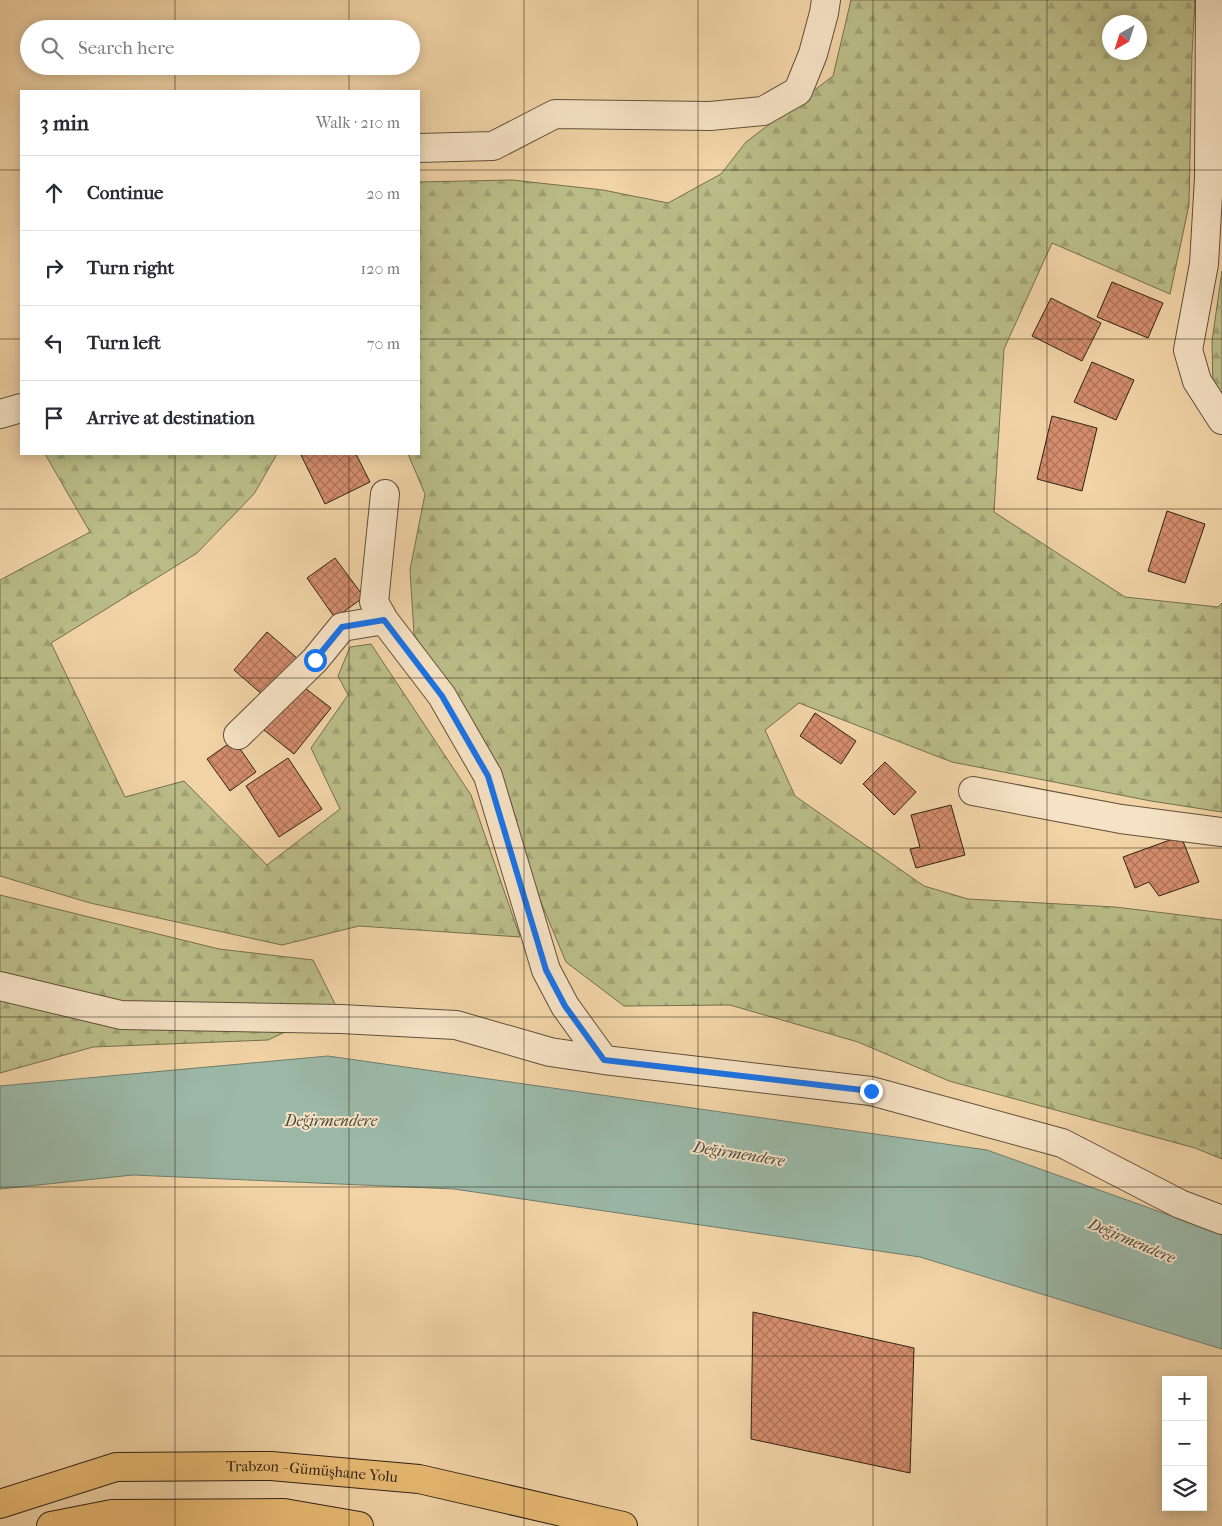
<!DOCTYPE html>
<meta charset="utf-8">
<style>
:root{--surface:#fff;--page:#f7f7f7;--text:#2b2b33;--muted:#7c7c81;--line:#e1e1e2}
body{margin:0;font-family:"IM FELL French Canon",serif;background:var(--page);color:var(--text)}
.controls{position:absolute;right:15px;bottom:15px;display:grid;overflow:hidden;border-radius:0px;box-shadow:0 2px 12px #0003}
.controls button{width:45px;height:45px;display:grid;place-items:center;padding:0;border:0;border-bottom:1px solid var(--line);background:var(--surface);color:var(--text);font:25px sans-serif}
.compass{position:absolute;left:1102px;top:15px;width:45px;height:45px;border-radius:50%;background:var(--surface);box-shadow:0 2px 12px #0003;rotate:219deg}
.stop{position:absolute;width:15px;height:15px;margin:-11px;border:4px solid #1a73e8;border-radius:50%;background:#fff}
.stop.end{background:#1a73e8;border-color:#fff;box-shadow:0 1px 5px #0008}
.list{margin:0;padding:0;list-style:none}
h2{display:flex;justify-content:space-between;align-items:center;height:65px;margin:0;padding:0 20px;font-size:21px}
h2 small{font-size:16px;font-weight:400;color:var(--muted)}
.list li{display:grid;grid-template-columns:32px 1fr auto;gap:15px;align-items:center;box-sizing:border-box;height:75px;padding:0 20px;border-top:1px solid var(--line)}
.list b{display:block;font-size:19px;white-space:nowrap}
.list em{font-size:16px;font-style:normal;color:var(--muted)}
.icon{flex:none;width:28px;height:28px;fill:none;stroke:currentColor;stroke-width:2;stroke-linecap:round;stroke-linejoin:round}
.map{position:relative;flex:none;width:1222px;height:1526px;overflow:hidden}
.search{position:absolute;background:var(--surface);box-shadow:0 2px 12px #0003;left:20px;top:20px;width:400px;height:55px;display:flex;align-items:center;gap:12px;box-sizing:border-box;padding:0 18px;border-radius:28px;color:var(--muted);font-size:19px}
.panel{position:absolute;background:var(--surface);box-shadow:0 2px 12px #0003;left:20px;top:90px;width:400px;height:365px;border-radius:0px}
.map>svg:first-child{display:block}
.forest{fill:url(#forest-firs);stroke:#75704f;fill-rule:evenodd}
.water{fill:#9bb8a7;stroke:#707d6d}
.building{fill:url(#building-cross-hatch);stroke:#302417}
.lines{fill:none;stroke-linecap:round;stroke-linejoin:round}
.minor-casing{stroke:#60503b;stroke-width:30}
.highway-casing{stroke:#302417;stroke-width:30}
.minor{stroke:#f6e2c5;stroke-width:28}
.highway{stroke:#e8ba73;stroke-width:28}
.route{stroke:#1a73e8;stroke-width:6}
.grid{fill:none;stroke:#302417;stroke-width:1;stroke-opacity:0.55}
.labels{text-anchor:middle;stroke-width:4;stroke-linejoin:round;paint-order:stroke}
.street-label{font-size:15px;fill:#302417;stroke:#f6e2c5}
.water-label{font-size:16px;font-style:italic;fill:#4b493b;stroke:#f6e2c5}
</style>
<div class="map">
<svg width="1222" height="1526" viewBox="0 0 1222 1526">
<defs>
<pattern id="forest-firs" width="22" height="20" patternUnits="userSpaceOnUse" patternTransform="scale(1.25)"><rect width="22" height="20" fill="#babc87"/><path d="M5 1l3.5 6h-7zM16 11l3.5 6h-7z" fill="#a0a174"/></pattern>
<pattern id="building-cross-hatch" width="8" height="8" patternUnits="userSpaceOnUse" patternTransform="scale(1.25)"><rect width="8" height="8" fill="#d58d6d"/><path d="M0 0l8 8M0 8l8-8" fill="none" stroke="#ad7359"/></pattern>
</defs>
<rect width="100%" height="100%" fill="#f1d3a6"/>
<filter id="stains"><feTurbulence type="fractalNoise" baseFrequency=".004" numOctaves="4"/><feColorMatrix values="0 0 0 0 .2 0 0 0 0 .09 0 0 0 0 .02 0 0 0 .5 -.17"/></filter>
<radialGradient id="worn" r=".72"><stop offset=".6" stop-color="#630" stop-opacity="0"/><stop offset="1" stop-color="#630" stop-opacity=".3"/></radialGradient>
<path class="forest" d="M851,0h344l-3,54 -3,151 -19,89 -118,-51 -48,106 -10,163 131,85 93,10 4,-4v209l-71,-11 -199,-39 -153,-59 -34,27 30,66 129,90 44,13 147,8 107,13v239l-27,-11 -246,-67 -91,-39 -128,-37 -106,1 -58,-44 -38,-91 -18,-73 -96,-164 -4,-64 15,-76 -17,-40h11v-272l93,-2 91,10 65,13 53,-29 25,-32 87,-66zM1110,22h30v30h-30z
M1222,271v133l-9,-16 -1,-47z
M45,454h232l-23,40 -57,59 -146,90 74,154 59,-16 83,84 73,-56 -29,-61 37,-53 -10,-19 12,-29 21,-3 100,151 49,142 -161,-11 -77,19 -192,-42 -90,-27v-296l90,-48z
M0,895l219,54 94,11 24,48 -69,32 -175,7 -93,26z"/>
<path class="water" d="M328,1056l659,94 235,84v115l-302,-92 -466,-68 -321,-14 -133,14v-103z"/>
<path class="building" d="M1112,282l51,21 -15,35 -51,-21z
M1051,298l50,25 -19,38 -50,-25z
M1092,362l42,18 -18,40 -42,-18z
M1052,416l45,12 -15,63 -45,-12z
M305,454h51l14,28 -45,22 -24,-49z
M1167,511l38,13 -20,59 -37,-12z
M335,558l29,39 -29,21 -28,-40z
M267,632l30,26 -33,38 -30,-26z
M301,685l30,23 -37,46 -30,-24z
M815,713l41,28 -15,23 -41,-28z
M234,740l22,32 -26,19 -23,-32z
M288,758l34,51 -43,28 -33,-51z
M885,762l31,30 -22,23 -31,-31z
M951,805l14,50 -49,13 -6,-19 10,-2 -9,-32z
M1181,836l18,46 -40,14 -10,-14 -14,6 -12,-31z
M753,1312l161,36 -4,125 -159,-34z"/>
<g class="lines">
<g class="minor-casing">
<path id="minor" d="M1210,0l-1,178 -5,86 -16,86 9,31 25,39
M419,148l74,-2 62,-32 155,2 53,-5 35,-20 15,-37 11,-41 2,-13
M0,414l21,-6
M385,494l-11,108 10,18 58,76 46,80 58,194 19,36 39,54 267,31 191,52 118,61 42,16
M238,735l77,-75 27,-33 42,-7
M973,791l148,28 101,13
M0,986l121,29 220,4 115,6 94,27 54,8"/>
</g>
<g class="highway-casing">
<g id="highway">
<path id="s1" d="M0,1504l116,-37 155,-1 148,13 204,47"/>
<path d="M51,1526l61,-12 172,-1 75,13"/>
</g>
</g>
<use href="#minor" class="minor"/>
<use href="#highway" class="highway"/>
</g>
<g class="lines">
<path class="route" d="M315,660l27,-33 42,-7 58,76 46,80 58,194 19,36 39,54 267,31"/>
</g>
<path class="grid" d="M175,0v29M349,0v29M524,0v1526M698,0v1526M873,0v1526M1047,0v1526M175,66v25M349,66v25M0,170h21M419,170h803M0,339h21M419,339h803M175,454v1072M349,454v1072M0,509h1222M0,678h1222M0,848h1222M0,1017h1222M0,1187h1222M0,1356h1222"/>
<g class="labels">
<g class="street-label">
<text dy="5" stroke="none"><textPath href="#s1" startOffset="318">Trabzon - Gümüşhane Yolu</textPath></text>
</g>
<g class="water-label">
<text x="331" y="1126">Değirmendere</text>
<text transform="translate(739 1153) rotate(9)" y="6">Değirmendere</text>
<text transform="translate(1132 1240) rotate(23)" y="6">Değirmendere</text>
</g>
</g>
<rect width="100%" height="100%" filter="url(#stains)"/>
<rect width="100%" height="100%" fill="url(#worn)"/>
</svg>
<div class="controls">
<button>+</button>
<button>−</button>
<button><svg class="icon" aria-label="layers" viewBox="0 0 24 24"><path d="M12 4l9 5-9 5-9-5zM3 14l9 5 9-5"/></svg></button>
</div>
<svg class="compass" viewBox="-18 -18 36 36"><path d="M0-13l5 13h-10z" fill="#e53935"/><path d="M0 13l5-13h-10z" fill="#7c7c81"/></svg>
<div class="stop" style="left:315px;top:660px"></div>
<div class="stop end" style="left:871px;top:1091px"></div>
<div class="search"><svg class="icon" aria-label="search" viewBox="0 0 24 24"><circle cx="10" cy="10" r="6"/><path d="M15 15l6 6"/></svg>Search here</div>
<section class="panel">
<h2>3 min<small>Walk · 210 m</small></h2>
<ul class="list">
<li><svg class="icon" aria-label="ahead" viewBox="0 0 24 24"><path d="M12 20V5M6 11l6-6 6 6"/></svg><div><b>Continue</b></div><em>20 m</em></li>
<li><svg class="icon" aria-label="right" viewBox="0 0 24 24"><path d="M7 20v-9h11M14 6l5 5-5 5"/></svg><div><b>Turn right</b></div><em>120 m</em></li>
<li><svg class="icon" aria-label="left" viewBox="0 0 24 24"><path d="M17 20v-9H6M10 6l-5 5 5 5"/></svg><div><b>Turn left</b></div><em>70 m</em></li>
<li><svg class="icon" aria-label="arrive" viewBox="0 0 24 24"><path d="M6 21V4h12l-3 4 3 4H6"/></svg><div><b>Arrive at destination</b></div></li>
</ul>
</section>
</div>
